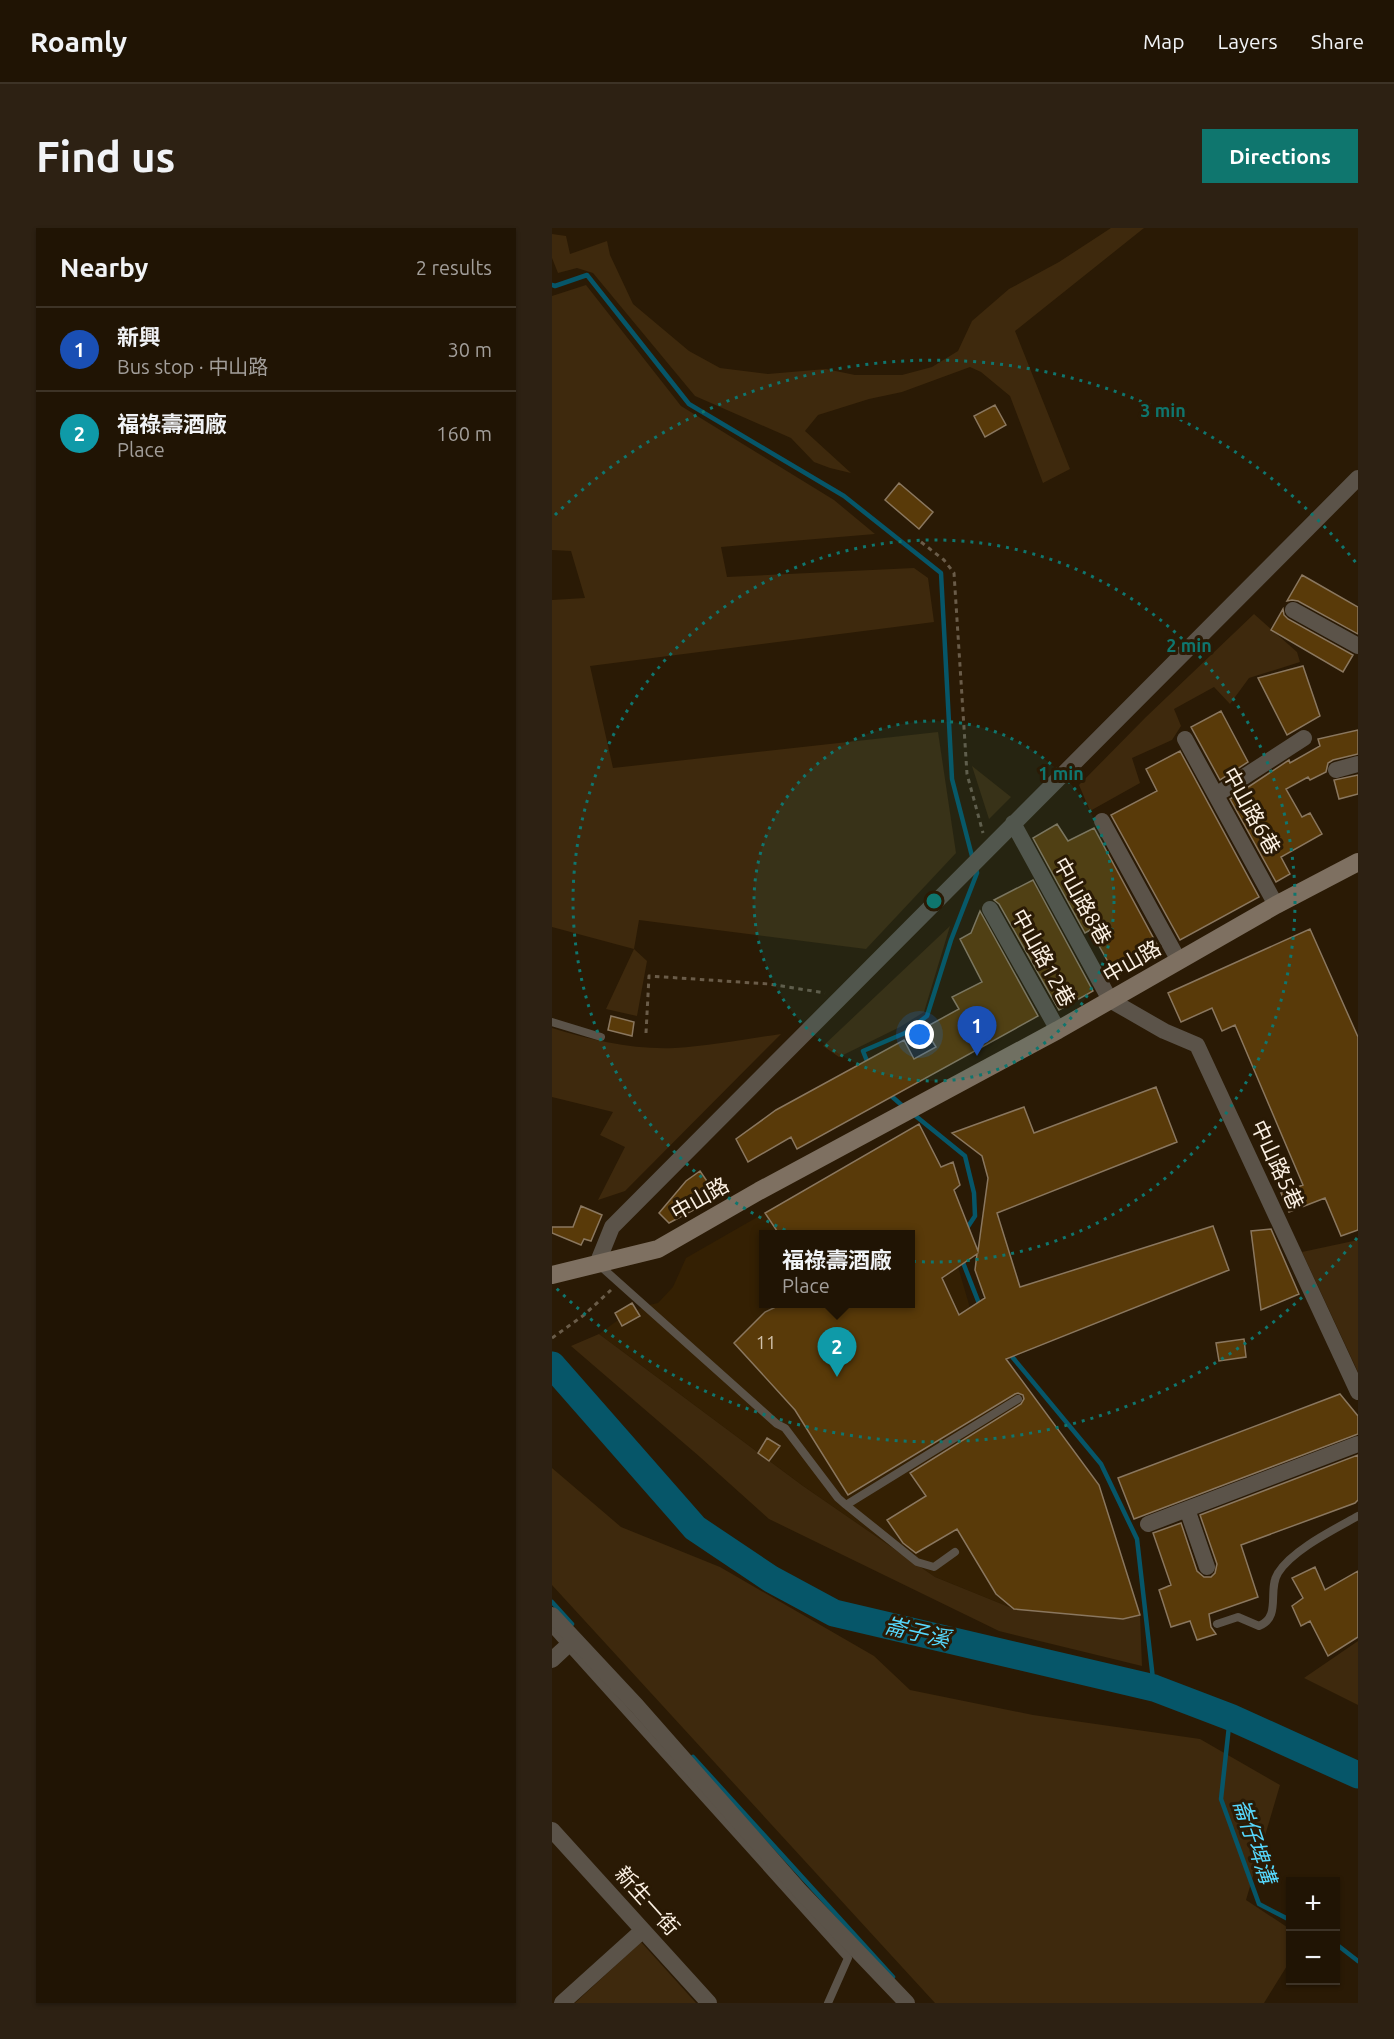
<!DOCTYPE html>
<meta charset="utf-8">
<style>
:root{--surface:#201404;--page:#2d2113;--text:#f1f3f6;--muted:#a29e9a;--line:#3d3326;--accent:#0f766e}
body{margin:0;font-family:Ubuntu,"Noto Sans TC",sans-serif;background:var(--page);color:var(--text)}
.controls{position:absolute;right:18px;bottom:18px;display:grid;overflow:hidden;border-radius:0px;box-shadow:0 2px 4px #0004}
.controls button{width:54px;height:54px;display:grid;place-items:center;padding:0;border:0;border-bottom:2px solid var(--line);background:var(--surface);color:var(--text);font:30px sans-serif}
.you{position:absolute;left:368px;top:807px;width:21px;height:21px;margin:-15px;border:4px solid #fff;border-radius:50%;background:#1a73e8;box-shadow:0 0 0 9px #1a73e833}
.badge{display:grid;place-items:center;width:39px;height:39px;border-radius:50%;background:var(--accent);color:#fff;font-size:20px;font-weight:700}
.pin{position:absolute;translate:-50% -50px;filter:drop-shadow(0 2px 3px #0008)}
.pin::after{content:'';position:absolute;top:32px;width:21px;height:18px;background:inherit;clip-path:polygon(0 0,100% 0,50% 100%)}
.popup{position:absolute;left:207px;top:1002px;width:156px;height:78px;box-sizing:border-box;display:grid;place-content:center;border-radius:0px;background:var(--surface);filter:drop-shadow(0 2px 4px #0005);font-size:20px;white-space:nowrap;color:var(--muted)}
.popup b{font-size:22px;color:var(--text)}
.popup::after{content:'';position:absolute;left:50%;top:100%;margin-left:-12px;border:12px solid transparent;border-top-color:var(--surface)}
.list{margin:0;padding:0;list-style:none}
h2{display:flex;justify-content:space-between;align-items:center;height:78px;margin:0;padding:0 24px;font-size:26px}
h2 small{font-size:20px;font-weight:400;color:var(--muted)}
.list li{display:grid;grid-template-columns:39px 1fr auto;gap:18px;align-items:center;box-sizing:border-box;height:84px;padding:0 24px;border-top:2px solid var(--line)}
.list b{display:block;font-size:22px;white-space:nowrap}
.list p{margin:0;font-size:20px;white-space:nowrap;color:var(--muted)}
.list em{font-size:20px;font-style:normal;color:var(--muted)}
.map{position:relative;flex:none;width:806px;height:1775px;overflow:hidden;border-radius:0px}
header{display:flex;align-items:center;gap:36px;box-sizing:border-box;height:84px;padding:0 30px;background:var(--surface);border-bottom:2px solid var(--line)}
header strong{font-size:28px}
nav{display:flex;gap:33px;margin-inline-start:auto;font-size:21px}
.intro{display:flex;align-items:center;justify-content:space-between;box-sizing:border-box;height:144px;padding:0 36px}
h1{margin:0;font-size:42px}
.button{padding:15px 27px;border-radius:0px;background:var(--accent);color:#fff;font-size:21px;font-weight:700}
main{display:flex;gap:36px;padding:0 36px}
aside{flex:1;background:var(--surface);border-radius:0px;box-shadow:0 2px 4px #0004}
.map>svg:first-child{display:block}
.built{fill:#342003;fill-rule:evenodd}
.green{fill:#3e290d}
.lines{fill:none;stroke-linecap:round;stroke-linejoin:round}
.stream{stroke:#065669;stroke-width:4.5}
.river{stroke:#065669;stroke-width:27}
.building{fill:#593a09;stroke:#8a775f;stroke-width:1.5;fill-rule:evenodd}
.path{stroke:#6a5c49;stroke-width:3;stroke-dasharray:4.5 4.5;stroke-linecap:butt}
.lane{stroke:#5b5349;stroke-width:8}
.street{stroke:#5b5349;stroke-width:16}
.secondary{stroke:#7e7061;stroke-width:18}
.ring{fill:none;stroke:#0f766e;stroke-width:3;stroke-dasharray:3 6}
.labels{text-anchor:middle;stroke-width:6;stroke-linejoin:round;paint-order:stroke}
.number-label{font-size:18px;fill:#d2c2ac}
.street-label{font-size:21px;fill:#fbf0e3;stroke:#2a1a05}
.water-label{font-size:22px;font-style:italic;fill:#56d7fc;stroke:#2a1a05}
.centre{fill:#0f766e;stroke:#2a1a05;stroke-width:3}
.ring-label{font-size:18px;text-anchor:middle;font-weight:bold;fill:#0f766e;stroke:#2a1a05;stroke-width:6;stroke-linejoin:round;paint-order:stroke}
</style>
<header>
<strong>Roamly</strong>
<nav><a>Map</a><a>Layers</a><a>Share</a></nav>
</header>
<div class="intro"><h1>Find us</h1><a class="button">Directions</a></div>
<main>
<aside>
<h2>Nearby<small>2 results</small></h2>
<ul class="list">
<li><span class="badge" style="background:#1a4fb4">1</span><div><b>新興</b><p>Bus stop · 中山路</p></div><em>30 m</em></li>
<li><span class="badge" style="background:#0f9aa8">2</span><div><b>福祿壽酒廠</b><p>Place</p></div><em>160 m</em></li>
</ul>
</aside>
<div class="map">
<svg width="806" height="1775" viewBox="0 0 806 1775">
<rect width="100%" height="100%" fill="#2a1a05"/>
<path class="built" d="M367,896l22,43 12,-5 7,22 -6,6 -6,42 22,76 13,21 116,156 41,130 -17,4 -109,-10 -79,-32 -132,-91 -204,-152 19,-14 27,-14 13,-3 15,-16 13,-29zM212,1006h146v70h-146z"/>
<path class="green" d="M559,0h33l-129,103 55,138 -27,14 -33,-87 -29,-24 -11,-5 -68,25 -33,7 -51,16 -13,16 46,42 -21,-5 -16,-6 -23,-24 -96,-42 -102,-123 -16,-5 -19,5 -6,-15v-24l14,2 4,18 37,-13 3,14 23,49 56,47 31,17 48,6 58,-5 29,6h47l30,-8 26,-16 14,-30 37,-32 50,-27z
M34,57l95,121 153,94 41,34 -154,13 6,30 187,-9 14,10 6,44 -344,44 23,102 325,-36 18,121 -90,96 -227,-29 -5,29 13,12 -10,55 -31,-7 28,-60 -82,-22v-327l33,-2 -14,-47 -19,-1v-254z
M702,386l43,38 3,10 -51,16 -19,26 -16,-17 -40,22 7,17 -9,14 -40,18 8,25 -50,28 -11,-26 67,-68z
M420,538l39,31 -22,22z
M398,698l-26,86 -24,15 -61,30 -16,-11z
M0,800c38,12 83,22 123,20 35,-2 71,-9 106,-14l-156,157 -27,9 27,-53 -25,-12 13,-23 -61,-15z
M806,1012v132l-56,-120z
M47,1106l204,152 132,91 79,32 109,10 17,-4 2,51 -143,-35 -230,-112 -69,-62 -129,-111z
M0,1240l69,59 99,40 154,89 36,34 123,25 167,24 80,46 -34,115 44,29v32l-26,42h-329l-383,-418z
M806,1413v64l-54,-27z
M89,1714l55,61h-121z"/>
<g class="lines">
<path class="stream" d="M0,57l3,1 32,-11 102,129 155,92 97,77 11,206 21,81
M317,838l-6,-15 42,-18 22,-17 24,-76 26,-67 -1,-5
M337,866l16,14
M360,885l53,43 9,37 1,23 -10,15
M410,1032l18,46
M457,1125l92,111 36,75 17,149
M0,1374l20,22
M678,1489l-9,82 38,105 31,16
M141,1529l200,220
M784,1716l22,17"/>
<path class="river" d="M0,1137l143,163 76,51 63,34 320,75 76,29 128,58"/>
</g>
<path class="building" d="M443,177l11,20 -21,12 -11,-21z
M347,255l34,29 -14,17 -34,-29z
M750,347l56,32v27l-60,-33 -6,-1 -5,1z
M731,381l1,6 4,4 65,36 -10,17 -72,-42z
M751,438l17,50 -33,19 -29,-57z
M669,483l27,51 -28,18 -29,-53z
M806,502v24l-25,6 -5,3 -2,9 -16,8 -2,-3 -22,12 16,28 8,-4 12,21 -41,23 9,17 -14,8 -46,-83 59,-39 1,3 30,-17 -2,-7z
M628,523l79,146 -79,43 -69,-125 46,-24 -11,-22z
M806,547v19l-19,5 -5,-19z
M505,596l11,17 26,-13 67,124 -45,24 -26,-46 -5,3 -52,-95z
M481,652l60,111 -34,19 -60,-106 -5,-4z
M428,683l58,105 -241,133 -6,-12 -43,25 -12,-23 40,-29 128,-70 10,19 22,-12 -12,-19 35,-19 -7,-12 30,-15 -22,-43 11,-6z
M758,701l48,108v193l-17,6 -16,-38 -36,14 -8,-19 22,-8 -68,-160 -13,6 -10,-23 -31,14 -13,-29z
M59,788l23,6 -2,14 -24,-6z
M604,859l21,55 -180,71 23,74 193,-61 16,44 -223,89 93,126 41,130 -17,4 -109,-10 -18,-15 -39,-65 -41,24 -13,-10 -16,-23 39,-24 -16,-23 111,-69 3,-5 -1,-4 -5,-2 -3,1 -167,101 -53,-85 -61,-67 31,-31 17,-8h128v-70h-131l-14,-21 154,-89 22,43 12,-5 7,23 -6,5 24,61 10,-73 -6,-22 -30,-23 72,-26 10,26zM425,1026l-2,16 10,28 -26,17 -17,-37z
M148,943l9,13 -14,12 8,9 -34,18 -10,-10 27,-32z
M29,978l21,9 -11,26 -7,-2 -3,6 -29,-12v-6h21z
M719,1001l28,65 -38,16 -10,-79z
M80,1075l8,13 -18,10 -7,-13z
M692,1111l2,18 -27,4 -3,-18z
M788,1166l18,22v18l-224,85 -16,-41z
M215,1210l13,8 -11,15 -11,-8z
M806,1227v45l-3,3 -114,42 17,52 -49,17 2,13 5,7 -19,6 -7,-19 -19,6 -12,-37 12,-5 -18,-52 28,-10 16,48 7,6h7l4,-4 2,-9 -17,-49z
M763,1339l10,23 33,-19v66l-30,19 -18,-35 -9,5 -9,-20 11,-8 -11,-20z"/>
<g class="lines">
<path class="path" d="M369,314l23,18 10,13 13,201 16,59
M94,805l3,-57 120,8 56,9
M0,1110l32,-23 27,-25"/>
<path class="lane" d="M0,794l49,15
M46,1036l179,160 8,4 53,70 8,7 172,-106
M294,1277l71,57 17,5 21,-15
M665,1396l21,-7 21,9c23,-9 8,-36 19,-53 14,-23 57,-44 80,-57
M0,1401l296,329 -20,45"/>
<path class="street" d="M741,382l65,36
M633,511l91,166
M784,542l22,-6
M664,567l88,-57
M550,593l77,140
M461,595l97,177 54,31 33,14 161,347
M438,681l68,121
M45,1036l15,-37 746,-749
M635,1281l20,58
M596,1296l210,-80
M0,1387l85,91 163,185 107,112
M0,1432l15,-14
M0,1602l157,173
M10,1775l81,-73"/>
<path class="secondary" d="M0,1047l106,-26 101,-58 299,-161 218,-125 82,-43"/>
</g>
<circle cx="382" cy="673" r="180" fill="#0f766e" fill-opacity=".12"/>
<g class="ring">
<circle cx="382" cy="673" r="180"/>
<circle cx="382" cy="673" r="361"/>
<path d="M805 1010A541 541 0 0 1 3 1059M3 287A541 541 0 0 1 805 336"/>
</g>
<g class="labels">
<g class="number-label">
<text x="214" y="1121">11</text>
</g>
<g class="street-label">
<text transform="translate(699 583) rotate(61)" y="7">中山路6巷</text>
<text transform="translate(530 673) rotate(61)" y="7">中山路8巷</text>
<text transform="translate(491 730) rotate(61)" y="7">中山路12巷</text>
<text transform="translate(580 734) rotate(-30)" y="7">中山路</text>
<text transform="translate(725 937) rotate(65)" y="7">中山路5巷</text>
<text transform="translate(148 971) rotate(-30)" y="7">中山路</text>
<text transform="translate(95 1673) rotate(48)" y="7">新生一街</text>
</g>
<g class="water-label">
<text transform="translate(365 1404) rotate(13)" y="8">崙子溪</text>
<text transform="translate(703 1613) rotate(71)" y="8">崙仔埤溝</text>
</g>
</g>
<circle cx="382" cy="673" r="9" class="centre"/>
<g class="ring-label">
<text x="611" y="189">3 min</text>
<text x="637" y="424">2 min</text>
<text x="509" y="552">1 min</text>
</g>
</svg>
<div class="controls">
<button>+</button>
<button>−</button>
</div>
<div class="you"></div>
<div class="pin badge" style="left:425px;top:828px;background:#1a4fb4">1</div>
<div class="pin badge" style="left:285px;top:1149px;background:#0f9aa8">2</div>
<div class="popup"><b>福祿壽酒廠</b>Place</div>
</div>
</main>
